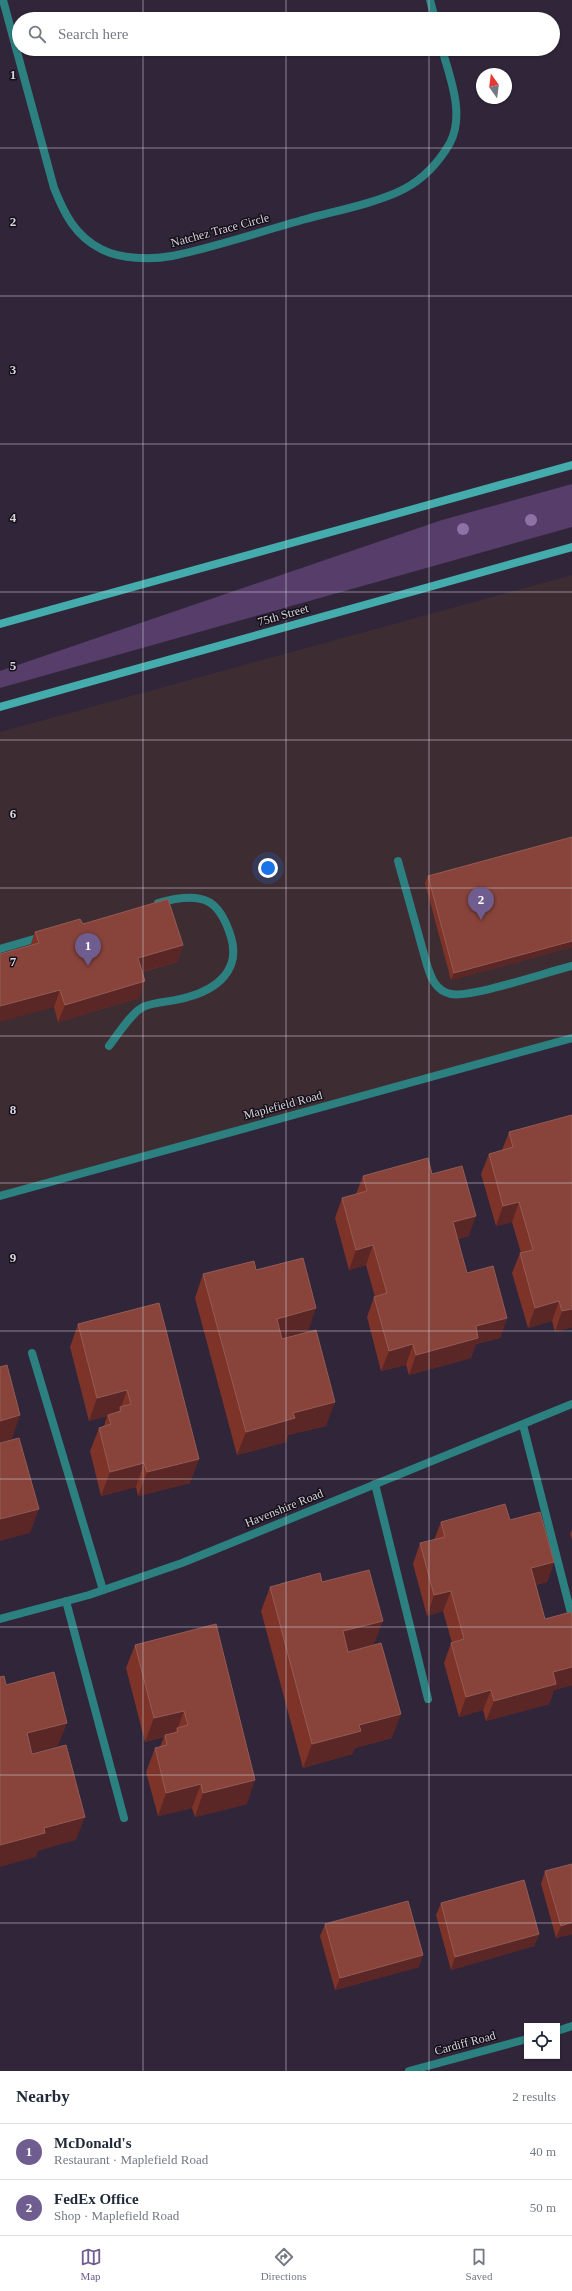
<!DOCTYPE html>
<meta charset="utf-8">
<style>
:root{--surface:#fff;--page:#f2f2f3;--text:#1f2937;--muted:#747a83;--line:#e0e1e3;--accent:#705d90}
body{margin:0;font-family:"Times New Roman",serif;background:var(--page);color:var(--text)}
.controls{position:absolute;right:12px;bottom:12px;display:grid;overflow:hidden;border-radius:0px;box-shadow:0 1px 3px #0004}
.controls button{width:36px;height:36px;display:grid;place-items:center;padding:0;border:0;border-bottom:1px solid var(--line);background:var(--surface);color:var(--text);font:20px sans-serif}
.compass{position:absolute;left:476px;top:68px;width:36px;height:36px;border-radius:50%;background:var(--surface);box-shadow:0 1px 3px #0004;rotate:346deg}
.you{position:absolute;left:268px;top:868px;width:14px;height:14px;margin:-10px;border:3px solid #fff;border-radius:50%;background:#1a73e8;box-shadow:0 0 0 6px #1a73e833}
.badge{display:grid;place-items:center;width:26px;height:26px;border-radius:50%;background:var(--accent);color:#fff;font-size:13px;font-weight:700}
.pin{position:absolute;translate:-50% -33px;filter:drop-shadow(0 1px 2px #0008)}
.pin::after{content:'';position:absolute;top:21px;width:14px;height:12px;background:inherit;clip-path:polygon(0 0,100% 0,50% 100%)}
.list{margin:0;padding:0;list-style:none}
h2{display:flex;justify-content:space-between;align-items:center;height:52px;margin:0;padding:0 16px;font-size:17px}
h2 small{font-size:13px;font-weight:400;color:var(--muted)}
.list li{display:grid;grid-template-columns:26px 1fr auto;gap:12px;align-items:center;box-sizing:border-box;height:56px;padding:0 16px;border-top:1px solid var(--line)}
.list b{display:block;font-size:15px;white-space:nowrap}
.list p{margin:0;font-size:13px;white-space:nowrap;color:var(--muted)}
.list em{font-size:13px;font-style:normal;color:var(--muted)}
.icon{flex:none;width:22px;height:22px;fill:none;stroke:currentColor;stroke-width:2;stroke-linecap:round;stroke-linejoin:round}
.map{position:relative;flex:none;width:572px;height:2071px;overflow:hidden}
.search{position:absolute;background:var(--surface);box-shadow:0 1px 3px #0004;left:12px;right:12px;top:12px;height:44px;display:flex;align-items:center;gap:10px;box-sizing:border-box;padding:0 14px;border-radius:22px;color:var(--muted);font-size:15px}
.sheet{height:164px;background:var(--surface)}
nav{display:flex;justify-content:space-around;align-items:center;box-sizing:border-box;height:56px;border-top:1px solid var(--line);background:var(--surface);font-size:11px;color:var(--muted)}
nav a{display:grid;justify-items:center;gap:2px}
nav .on{color:var(--accent)}
.map>svg:first-child{display:block}
.commercial{fill:#3e2c33}
.green{fill:#563d6a}
.lines{fill:none;stroke-linecap:round;stroke-linejoin:round}
.service{stroke:#2c8080;stroke-width:8}
.minor{stroke:#2c8080;stroke-width:8}
.secondary{stroke:#44acac;stroke-width:8}
.tree{fill:#8f72a5}
.wall{fill:#7e3328}
.shaded-wall{fill:#5b2626}
.building{fill:#88443b;stroke:#945b55}
.grid{fill:none;stroke:#d9d3df;stroke-width:1;stroke-opacity:0.55}
.labels{text-anchor:middle;stroke-width:3;stroke-linejoin:round;paint-order:stroke}
.street-label{font-size:12px;fill:#d9d3df;stroke:#151119}
.grid-label{font-size:13px;text-anchor:middle;font-weight:bold;fill:#d9d3df;stroke:#151119;stroke-width:3;stroke-linejoin:round;paint-order:stroke}
</style>
<div class="map">
<svg width="572" height="2071" viewBox="0 0 572 2071">
<rect width="100%" height="100%" fill="#302539"/>
<path class="commercial" d="M572,575v459l-572,159v-461z"/>
<path class="green" d="M572,484v43l-572,161v-17l442,-151z"/>
<g class="lines">
<path class="service" d="M398,861l29,104c4,13 9,26 24,29 21,4 96,-22 121,-28
M0,949l41,-12
M109,1046c8,-10 22,-33 34,-39 13,-6 31,-5 45,-10 29,-8 53,-27 43,-60 -4,-13 -10,-28 -22,-35 -14,-8 -37,-3 -51,1
M32,1353l71,237
M523,1425l49,192
M375,1484l53,215
M66,1601l58,217"/>
<path class="minor" d="M3,0l51,188c10,25 21,48 47,61 19,10 50,11 71,7 44,-9 90,-25 134,-37 29,-8 71,-16 98,-30 19,-10 35,-27 46,-46 15,-29 0,-65 -8,-94
M430,0l5,19
M0,1196l572,-158
M0,1619l89,-24 93,-32 390,-159
M557,2031l15,-5
M409,2071l118,-32"/>
<path class="secondary" d="M0,624l572,-159
M0,707l572,-160"/>
</g>
<g class="tree">
<circle cx="531" cy="520" r="6"/>
<circle cx="463" cy="529" r="6"/>
</g>
<path class="wall" d="M572,837v110l-121,33 -26,-97 3,-7z
M83,924l100,21 -6,17 -35,10 -3,26 -81,24 -4,-15 -24,-61 5,-14z
M572,1115v212l-17,5 -3,-11 -24,7 -16,-55 8,-20h1l-9,-31 -16,4 -15,-52 8,-20 13,-4 7,-18z
M432,1174l37,62 -11,3 9,34 40,45 -7,20 -24,6 -5,14 -62,17 -3,-10 -25,6 -14,-54 7,-20h1l-9,-32 -17,5 -14,-52 7,-20 14,-4 7,-18z
M256,1270l52,62 -26,7 44,87 -38,9 -2,7 -49,13 -42,-157 8,-24z
M159,1303l31,180 -52,13 -2,-9 -35,9 -11,-45 9,-23 5,-2 3,-10 -18,5 -19,-74 8,-23z
M510,1520l44,42 -7,20 -11,3 9,34 27,-3v69l-18,5 -5,14 -63,17 -3,-11 -24,7 -15,-54 7,-20h1l-9,-32 -16,5 -14,-52 7,-21 14,-3 7,-18z
M572,1530v10l-2,-6z
M322,1582l52,62 -26,7 44,87 -37,10 -3,6 -49,14 -42,-157 9,-24z
M216,1624l31,180 -52,13 -3,-9 -34,8 -12,-44 9,-24 5,-1 4,-10 -19,5 -19,-74 9,-23z
M545,1871l27,63 -16,4 -15,-54z
M441,1903l98,31 -5,12 -83,24 -15,-55z
M325,1924l94,43 -84,23 -15,-54z"/>
<path class="shaded-wall" d="M572,941v6l-121,33 3,-7z
M183,945l-6,17 -45,12 6,-16z
M145,981l-6,17 -81,24 7,-17z
M60,990l-6,17 -54,15v-16z
M519,1202l-7,20 -16,4 7,-20z
M476,1216l-7,20 -23,6 7,-20z
M373,1245l-7,20 -17,5 7,-20z
M559,1301l-7,20 -24,7 7,-20z
M316,1308l-8,24 -40,10 9,-23z
M572,1309v18l-17,5 7,-21z
M507,1318l-7,20 -24,6 -5,14 -62,17 7,-20 60,-29z
M413,1344l-7,21 -25,6 8,-20z
M127,1390l-6,18 -1,-1 -2,7 -10,1 -1,1 -18,5 8,-23z
M335,1402l-9,24 -38,9 -2,7 -49,13 9,-23 47,-19z
M20,1415l-8,24 -12,3v-21z
M199,1459l-9,24 -52,13 9,-24z
M144,1463l-8,24 -35,9 9,-24z
M39,1509l-9,24 -30,8v-22z
M554,1562l-7,20 -23,6 7,-20z
M451,1591l-8,20 -16,5 7,-21z
M383,1621l-9,23 -40,11 9,-24z
M572,1667v18l-18,5 -5,14 -63,17 8,-20 59,-29z
M491,1690l-8,20 -24,7 7,-20z
M184,1711l-7,19v-2l-3,7h-9l-1,2 -19,5 9,-24z
M401,1714l-9,24 -37,10 -3,6 -49,14 9,-24 47,-19z
M67,1723l-9,23 -40,11 9,-24z
M255,1780l-8,24 -52,13 8,-24z
M201,1784l-9,24 -34,8 8,-23z
M85,1817l-9,23 -38,11 -2,6 -36,10v-22l44,-17z
M572,1922v12l-16,4 5,-12z
M539,1934l-5,12 -83,24 4,-13z
M423,1955l-4,12 -84,23 5,-12z"/>
<path class="building" d="M572,837v104l-118,32 -26,-97z
M168,899l15,46 -45,13 7,23 -80,24 -5,-15 -60,16v-52l39,-11 -4,-11 45,-13 3,5z
M572,1115v194l-10,2 -3,-10 -24,7 -15,-55 13,-3 -14,-48 -16,4 -14,-52 24,-7 -4,-15z
M428,1158l4,16 30,-8 14,50 -23,6 14,51 26,-7 14,52 -31,8 2,12 -62,17 -3,-11 -24,7 -15,-54 13,-4 -14,-48 -17,5 -14,-52 25,-7 -4,-15z
M303,1258l13,50 -39,11 5,20 34,-9 19,72 -42,11 2,5 -49,14 -43,-158 51,-13 2,9z
M159,1303l40,156 -52,13 -3,-9 -34,9 -11,-44 12,-4 -3,-9 13,-4 -1,-4 11,-3 -4,-14 -30,8 -19,-74z
M7,1365l13,50 -20,6v-54z
M19,1438l20,71 -39,10v-76z
M505,1504l5,16 30,-8 14,50 -23,6 14,51 26,-7 1,4v51l-19,5 3,12 -62,17 -3,-11 -25,7 -15,-54 13,-4 -13,-48 -17,4 -14,-52 25,-6 -4,-15z
M369,1570l14,51 -40,10 5,21 33,-9 20,71 -42,11 2,6 -49,13 -42,-157 50,-14 2,9z
M216,1624l39,156 -52,13 -2,-9 -35,9 -11,-45 12,-3 -2,-10 13,-3 -1,-4 11,-3 -4,-14 -30,7 -19,-73z
M54,1672l13,51 -40,10 5,21 34,-9 19,72 -41,11 1,5 -45,12v-168l4,-1 2,9z
M572,1864v58l-11,4 -16,-55z
M524,1880l15,54 -84,23 -14,-54z
M408,1901l15,54 -83,23 -15,-54z"/>
<path class="grid" d="M143,0v19M286,0v19M429,0v19M143,49v2022M286,49v2022M429,49v2022M0,148h572M0,296h572M0,444h572M0,592h572M0,740h572M0,888h572M0,1036h572M0,1183h572M0,1331h572M0,1479h572M0,1627h572M0,1775h572M0,1923h572"/>
<g class="labels">
<g class="street-label">
<text transform="translate(220 230) rotate(-15)" y="4">Natchez Trace Circle</text>
<text transform="translate(283 615) rotate(-16)" y="4">75th Street</text>
<text transform="translate(283 1105) rotate(-15)" y="4">Maplefield Road</text>
<text transform="translate(284 1508) rotate(-22)" y="4">Havenshire Road</text>
<text transform="translate(465 2043) rotate(-15)" y="4">Cardiff Road</text>
</g>
</g>
<g class="grid-label">
<text x="13" y="79">1</text>
<text x="13" y="226">2</text>
<text x="13" y="374">3</text>
<text x="13" y="522">4</text>
<text x="13" y="670">5</text>
<text x="13" y="818">6</text>
<text x="13" y="966">7</text>
<text x="13" y="1114">8</text>
<text x="13" y="1262">9</text>
</g>
</svg>
<div class="controls">
<button><svg class="icon" aria-label="locate" viewBox="0 0 24 24"><circle cx="12" cy="12" r="6"/><path d="M12 2v4M12 18v4M2 12h4M18 12h4"/></svg></button>
</div>
<svg class="compass" viewBox="-18 -18 36 36"><path d="M0-13l5 13h-10z" fill="#e53935"/><path d="M0 13l5-13h-10z" fill="#747a83"/></svg>
<div class="you"></div>
<div class="pin badge" style="left:88px;top:966px">1</div>
<div class="pin badge" style="left:481px;top:920px">2</div>
<div class="search"><svg class="icon" aria-label="search" viewBox="0 0 24 24"><circle cx="10" cy="10" r="6"/><path d="M15 15l6 6"/></svg>Search here</div>
</div>
<section class="sheet">
<h2>Nearby<small>2 results</small></h2>
<ul class="list">
<li><span class="badge">1</span><div><b>McDonald's</b><p>Restaurant · Maplefield Road</p></div><em>40 m</em></li>
<li><span class="badge">2</span><div><b>FedEx Office</b><p>Shop · Maplefield Road</p></div><em>50 m</em></li>
</ul>
</section>
<nav>
<a class="on"><svg class="icon" aria-label="map" viewBox="0 0 24 24"><path d="M3 6l6-2 6 2 6-2v14l-6 2-6-2-6 2zM9 4v14M15 6v14"/></svg>Map</a>
<a><svg class="icon" aria-label="directions" viewBox="0 0 24 24"><path d="M12 3l9 9-9 9-9-9zM9 14v-3h6M13 9l2 2-2 2"/></svg>Directions</a>
<a><svg class="icon" aria-label="saved" viewBox="0 0 24 24"><path d="M7 4h10v16l-5-4-5 4z"/></svg>Saved</a>
</nav>
